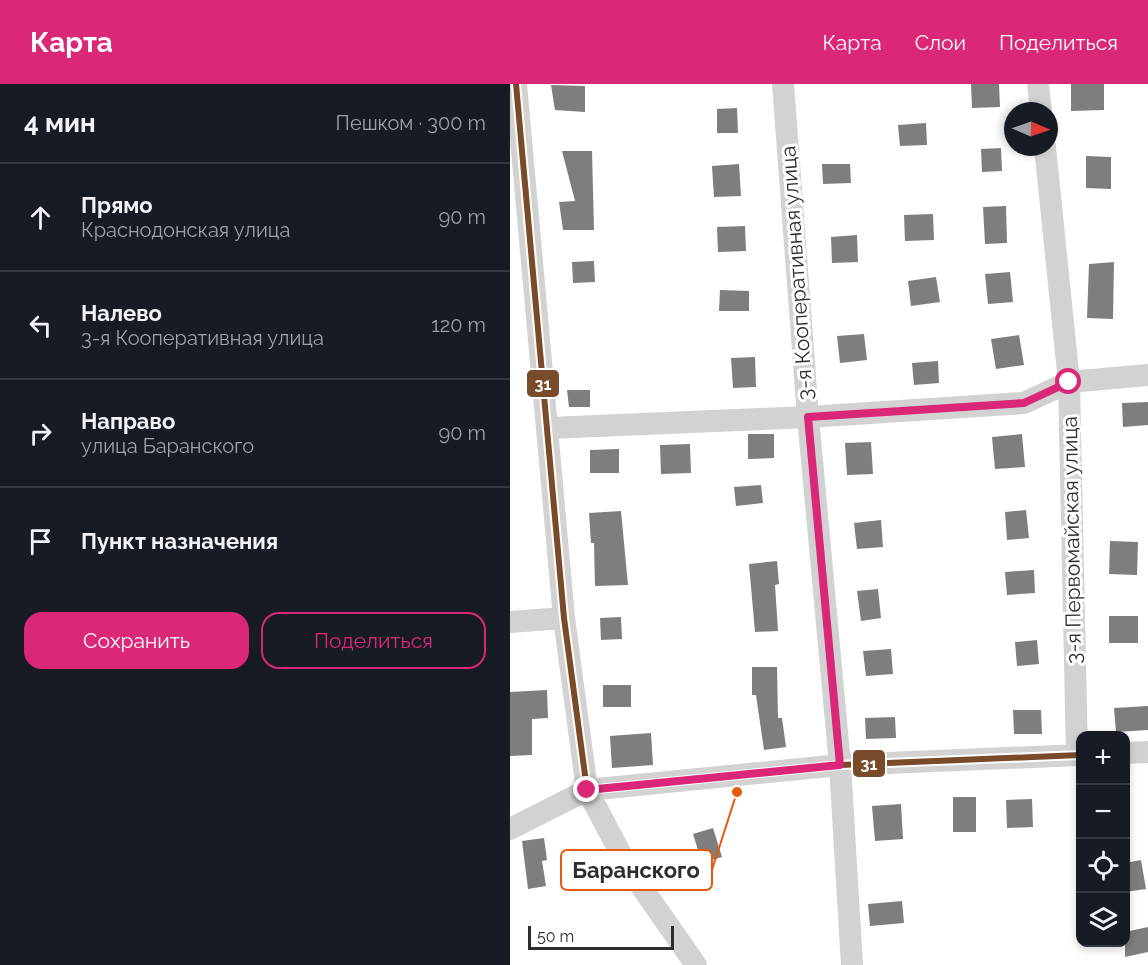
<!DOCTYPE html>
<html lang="ru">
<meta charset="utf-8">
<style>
:root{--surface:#171b24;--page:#20242c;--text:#f1f3f6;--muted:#9ea1a6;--line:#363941;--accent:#db2777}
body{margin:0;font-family:Raleway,sans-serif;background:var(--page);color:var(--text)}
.controls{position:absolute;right:18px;bottom:18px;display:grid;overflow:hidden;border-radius:12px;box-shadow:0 3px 9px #0003}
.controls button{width:54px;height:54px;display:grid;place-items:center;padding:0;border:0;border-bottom:2px solid var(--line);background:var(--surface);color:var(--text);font:30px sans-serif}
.compass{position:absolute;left:494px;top:18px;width:54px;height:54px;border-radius:50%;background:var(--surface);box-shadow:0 3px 9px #0003;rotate:92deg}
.scale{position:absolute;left:18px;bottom:15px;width:146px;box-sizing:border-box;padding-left:6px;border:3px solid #2d2d2d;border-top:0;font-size:16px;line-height:21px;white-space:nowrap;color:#2d2d2d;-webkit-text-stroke:4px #fff;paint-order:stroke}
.stop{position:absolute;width:18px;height:18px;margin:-14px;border:4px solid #db2777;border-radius:50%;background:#fff}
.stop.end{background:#db2777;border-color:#fff;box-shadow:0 2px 6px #0008}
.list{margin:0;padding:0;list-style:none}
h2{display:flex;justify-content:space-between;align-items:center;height:78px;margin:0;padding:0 24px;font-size:26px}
h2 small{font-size:20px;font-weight:400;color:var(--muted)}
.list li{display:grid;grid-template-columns:39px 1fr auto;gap:18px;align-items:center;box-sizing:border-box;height:108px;padding:0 24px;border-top:2px solid var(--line)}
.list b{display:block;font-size:22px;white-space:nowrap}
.list p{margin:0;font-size:20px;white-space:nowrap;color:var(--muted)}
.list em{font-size:20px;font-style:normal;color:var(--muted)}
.actions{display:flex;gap:12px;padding:18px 24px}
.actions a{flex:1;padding:14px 0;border:2px solid var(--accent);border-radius:18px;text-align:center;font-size:21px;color:var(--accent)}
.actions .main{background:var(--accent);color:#fff}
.icon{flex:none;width:33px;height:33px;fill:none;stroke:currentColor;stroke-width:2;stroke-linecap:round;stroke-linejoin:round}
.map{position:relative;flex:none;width:638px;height:881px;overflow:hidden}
header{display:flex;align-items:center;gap:36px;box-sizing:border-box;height:84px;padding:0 30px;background:var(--accent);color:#fff}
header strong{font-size:28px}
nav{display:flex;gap:33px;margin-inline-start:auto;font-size:21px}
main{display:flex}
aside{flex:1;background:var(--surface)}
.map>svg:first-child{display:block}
.building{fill:#7e7e7e}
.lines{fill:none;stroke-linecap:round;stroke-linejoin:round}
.minor{stroke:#d2d2d2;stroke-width:22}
.bus-1-casing{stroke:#fff;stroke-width:10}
.bus-1{stroke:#7a4b2a;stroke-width:6}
.route{stroke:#db2777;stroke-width:8}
.labels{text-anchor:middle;stroke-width:6;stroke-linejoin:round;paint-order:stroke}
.street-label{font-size:21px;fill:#2d2d2d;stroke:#fff}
.leader{fill:none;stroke:#e8590c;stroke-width:2}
.callout-dot{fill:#e8590c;stroke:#fff;stroke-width:2}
.callout{fill:#fff;stroke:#e8590c;stroke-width:2}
.callout-label{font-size:22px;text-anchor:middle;font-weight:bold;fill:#2d2d2d}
.line-badge{stroke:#fff;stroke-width:2}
.badge-label{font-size:16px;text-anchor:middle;font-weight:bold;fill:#fff}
</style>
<header>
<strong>Карта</strong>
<nav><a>Карта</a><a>Слои</a><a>Поделиться</a></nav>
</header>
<main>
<aside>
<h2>4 мин<small>Пешком · 300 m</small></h2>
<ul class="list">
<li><svg class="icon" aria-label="ahead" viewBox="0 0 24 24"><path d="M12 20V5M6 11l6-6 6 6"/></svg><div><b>Прямо</b><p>Краснодонская улица</p></div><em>90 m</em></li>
<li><svg class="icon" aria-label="left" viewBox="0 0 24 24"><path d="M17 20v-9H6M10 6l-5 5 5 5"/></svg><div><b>Налево</b><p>3-я Кооперативная улица</p></div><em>120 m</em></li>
<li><svg class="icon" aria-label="right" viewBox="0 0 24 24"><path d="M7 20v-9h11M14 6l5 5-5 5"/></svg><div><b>Направо</b><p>улица Баранского</p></div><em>90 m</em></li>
<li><svg class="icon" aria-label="arrive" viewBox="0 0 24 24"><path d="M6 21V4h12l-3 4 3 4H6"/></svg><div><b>Пункт назначения</b></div></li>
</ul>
<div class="actions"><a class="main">Сохранить</a><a>Поделиться</a></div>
</aside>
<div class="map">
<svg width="638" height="881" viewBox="0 0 638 881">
<rect width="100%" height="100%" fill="#fff"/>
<path class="building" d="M461,0h28l1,23 -28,1z
M561,0h33v26l-33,1z
M41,1l34,1v26l-30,-2z
M227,24l1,25h-21v-24z
M416,39l1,22 -27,1 -2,-21z
M491,64l1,23 -20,1 -1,-23z
M52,67h30l2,79h-31l-4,-28 16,-1z
M576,72l25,1v32l-25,-1z
M229,80l2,32 -27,1 -2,-31z
M312,80h28l1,19 -28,1z
M496,122l1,37 -22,1 -2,-37z
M423,130l1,26 -29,1 -1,-26z
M235,142l1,25 -28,1 -1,-25z
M347,151l1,27 -26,1 -1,-26z
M84,177l1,21 -22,1 -1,-21z
M604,178l-1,57 -26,-1 2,-54z
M500,188l3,30 -25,2 -3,-30z
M426,193l4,25 -29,4 -3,-25z
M210,206l29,1v20h-30z
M354,250l3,26 -27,3 -3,-27z
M509,251l5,30 -28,4 -5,-30z
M245,273l1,30 -23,1 -2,-30z
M428,277l1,22 -25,2 -2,-22z
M57,306h23v17h-21z
M638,318v23l-25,2 -1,-24z
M238,350h26v24l-26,1z
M512,350l3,33 -30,2 -3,-32z
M361,358l2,32 -26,1 -2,-32z
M180,360l1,29 -30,1 -1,-29z
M109,365v24h-29v-23z
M251,401l2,18 -27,3 -2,-19z
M516,426l3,28 -22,2 -2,-28z
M111,427l7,74 -33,1 -1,-43h-3l-2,-30z
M371,436l2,27 -26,2 -3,-26z
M600,457l28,1 -1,33 -28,-1z
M267,477l2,23 -4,1 3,46 -23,1 -6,-68z
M524,486l1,23 -28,2 -2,-23z
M368,505l3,29 -20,3 -4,-30z
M599,532h29v27h-29z
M111,533l1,22 -21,1 -1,-22z
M527,556l2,24 -22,2 -2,-24z
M381,565l2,25 -27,2 -3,-25z
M242,583h25l1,51h4l4,29 -22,3 -8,-55h-4z
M93,601h28v22h-28z
M37,606l1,28 -16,1v36l-22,1v-64z
M638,622v24l-32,2 -2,-24z
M503,626h28l1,24h-28z
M385,633l1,21 -30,1 -1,-21z
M141,649l2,32 -41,3 -2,-32z
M443,713h23v35h-23z
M522,715l1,28 -26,1 -1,-28z
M391,720l2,35 -28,2 -3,-35z
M203,744l9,29 -20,6 -9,-29z
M34,754l3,22 -5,1 4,25 -18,3 -6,-48z
M631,776l5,29 -21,3v-29z
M392,817l2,22 -34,3 -2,-22z
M638,843v25l-23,5v-25z"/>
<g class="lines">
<path class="minor" d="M6,0l48,534 23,172 42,79 67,96
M273,0l25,333 32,348 12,200
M528,0l3,27
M535,63l24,235 8,373
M39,344l259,-11 216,-14 45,-21 79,-7
M0,538l54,-4
M616,669l22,-1
M0,745l77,-39 253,-25 240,-10"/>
<g class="bus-1-casing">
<path id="bus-1" d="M6,0l48,534 23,172 253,-25 240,-10"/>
</g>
<use href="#bus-1" class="bus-1"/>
</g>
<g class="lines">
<path class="route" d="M77,706l253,-25 -32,-348 216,-14 45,-21"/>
</g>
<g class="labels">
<g class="street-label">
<text transform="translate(287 189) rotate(-94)" y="7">3-я Кооперативная улица</text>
<text transform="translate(562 456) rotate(-91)" y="7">3-я Первомайская улица</text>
</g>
</g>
<path class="leader" d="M227 708L202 786"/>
<circle class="callout-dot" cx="227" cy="708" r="6"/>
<rect class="callout" x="51" y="766" width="151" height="40" rx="6"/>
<g class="callout-label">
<text x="126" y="794">Баранского</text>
</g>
<g class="line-badge">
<rect x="16" y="285" width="34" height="29" rx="6" fill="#7a4b2a"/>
<rect x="342" y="665" width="34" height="29" rx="6" fill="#7a4b2a"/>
</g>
<g class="badge-label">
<text x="33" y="306">31</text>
<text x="359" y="686">31</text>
</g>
</svg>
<div class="controls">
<button>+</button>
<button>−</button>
<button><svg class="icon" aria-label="locate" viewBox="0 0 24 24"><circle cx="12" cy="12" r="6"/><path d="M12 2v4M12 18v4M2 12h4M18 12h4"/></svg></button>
<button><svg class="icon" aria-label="layers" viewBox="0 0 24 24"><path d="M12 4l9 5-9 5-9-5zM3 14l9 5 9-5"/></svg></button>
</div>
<svg class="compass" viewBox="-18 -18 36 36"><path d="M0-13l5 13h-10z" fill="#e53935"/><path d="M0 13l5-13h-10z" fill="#9ea1a6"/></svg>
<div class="scale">50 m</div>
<div class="stop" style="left:559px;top:298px"></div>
<div class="stop end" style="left:77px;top:706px"></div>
</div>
</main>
